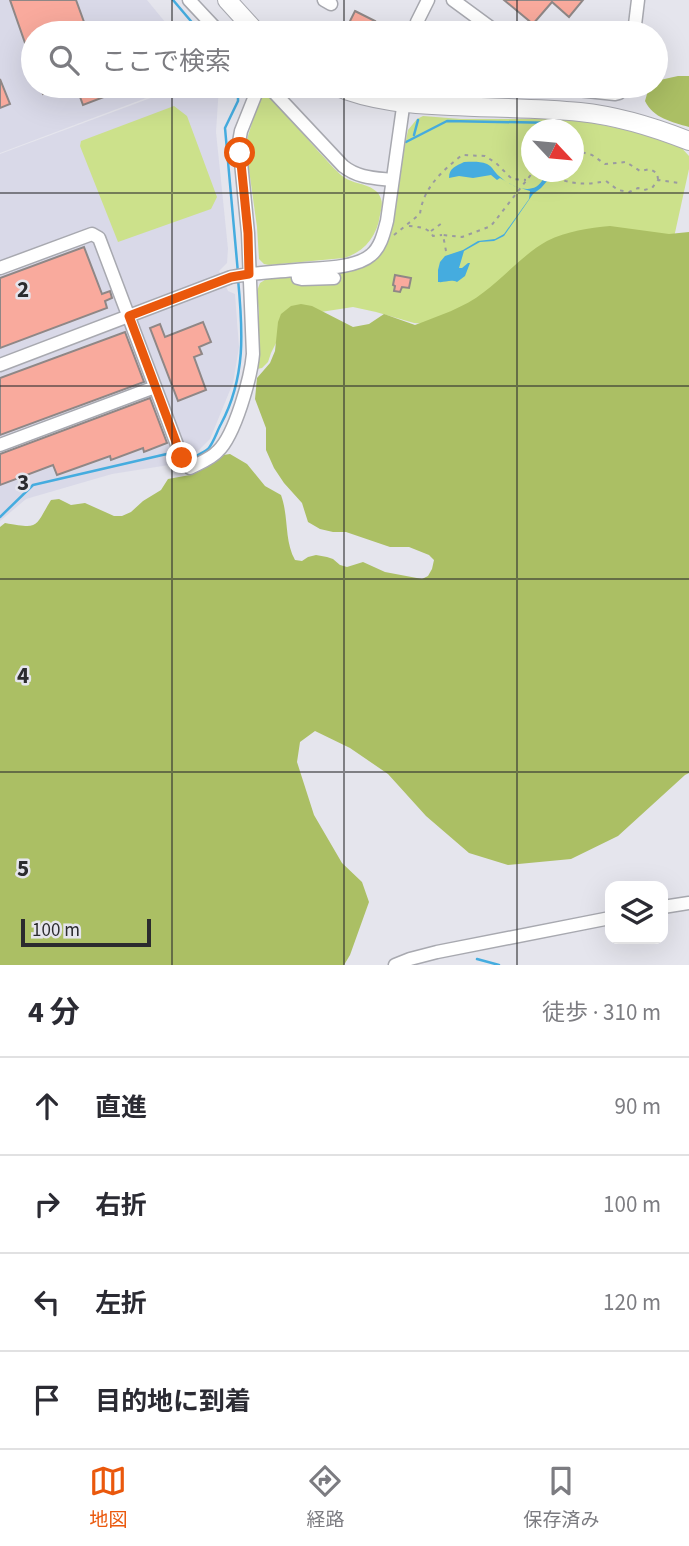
<!DOCTYPE html>
<html lang="ja">
<meta charset="utf-8">
<style>
:root{--surface:#fff;--page:#f2f2f3;--text:#2b2b33;--muted:#7c7c81;--line:#e1e1e2;--accent:#ea580c}
body{margin:0;font-family:"Source Sans 3","Noto Sans JP",sans-serif;background:var(--page);color:var(--text)}
.controls{position:absolute;right:21px;bottom:21px;display:grid;overflow:hidden;border-radius:14px;box-shadow:0 7px 28px #0002}
.controls button{width:63px;height:63px;display:grid;place-items:center;padding:0;border:0;border-bottom:2px solid var(--line);background:var(--surface);color:var(--text);font:35px sans-serif}
.compass{position:absolute;left:521px;top:119px;width:63px;height:63px;border-radius:50%;background:var(--surface);box-shadow:0 7px 28px #0002;rotate:116deg}
.scale{position:absolute;left:21px;bottom:18px;width:130px;box-sizing:border-box;padding-left:7px;border:4px solid #2b2b2e;border-top:0;font-size:19px;line-height:24px;white-space:nowrap;color:#2b2b2e;-webkit-text-stroke:5px #e5e5ed;paint-order:stroke}
.stop{position:absolute;width:21px;height:21px;margin:-16px;border:5px solid #ea580c;border-radius:50%;background:#fff}
.stop.end{background:#ea580c;border-color:#fff;box-shadow:0 2px 7px #0008}
.list{margin:0;padding:0;list-style:none}
h2{display:flex;justify-content:space-between;align-items:center;height:91px;margin:0;padding:0 28px;font-size:30px}
h2 small{font-size:23px;font-weight:400;color:var(--muted)}
.list li{display:grid;grid-template-columns:46px 1fr auto;gap:21px;align-items:center;box-sizing:border-box;height:98px;padding:0 28px;border-top:2px solid var(--line)}
.list b{display:block;font-size:26px;white-space:nowrap}
.list em{font-size:23px;font-style:normal;color:var(--muted)}
.icon{flex:none;width:38px;height:38px;fill:none;stroke:currentColor;stroke-width:2;stroke-linecap:round;stroke-linejoin:round}
.map{position:relative;flex:none;width:689px;height:965px;overflow:hidden}
.search{position:absolute;background:var(--surface);box-shadow:0 7px 28px #0002;left:21px;right:21px;top:21px;height:77px;display:flex;align-items:center;gap:18px;box-sizing:border-box;padding:0 24px;border-radius:38px;color:var(--muted);font-size:26px}
.sheet{height:483px;background:var(--surface)}
nav{display:flex;justify-content:space-around;align-items:center;box-sizing:border-box;height:98px;border-top:2px solid var(--line);background:var(--surface);font-size:19px;color:var(--muted)}
nav a{display:grid;justify-items:center;gap:4px}
nav .on{color:var(--accent)}
.map>svg:first-child{display:block}
.built{fill:#d9d9e8}
.green{fill:#cce18b;fill-rule:evenodd}
.forest{fill:#abbf64}
.water{fill:#45acdf}
.lines{fill:none;stroke-linecap:round;stroke-linejoin:round}
.stream{stroke:#45acdf;stroke-width:2.5}
.building{fill:#f9aa9d;stroke:#8f8786;stroke-width:2}
.minor-casing{stroke:#a8a9b0;stroke-width:15}
.highway-casing{stroke:#a8a9b0;stroke-width:20}
.path{stroke:#9a9aa0;stroke-width:2;stroke-dasharray:3.5 5;stroke-linecap:butt}
.minor{stroke:#fff;stroke-width:12}
.highway{stroke:#fff;stroke-width:18}
.route{stroke:#ea580c;stroke-width:9}
.grid{fill:none;stroke:#2b2b2e;stroke-width:2;stroke-opacity:0.55}
.grid-label{font-size:23px;text-anchor:middle;font-weight:bold;fill:#2b2b2e;stroke:#e5e5ed;stroke-width:5;stroke-linejoin:round;paint-order:stroke}
</style>
<div class="map">
<svg width="689" height="965" viewBox="0 0 689 965">
<rect width="100%" height="100%" fill="#e5e5ed"/>
<path class="built" d="M0,0h147l27,33h-141v53h145l-178,67z
M183,86h36l-3,46 12,117 -1,14 -8,8 9,20 7,3 4,53 -6,36 -23,56 -16,16 -25,10 -57,9 -86,25 -26,22v-367z"/>
<path class="green" d="M266,95l5,3c16,18 32,35 47,53 9,9 17,20 27,27 11,7 32,6 36,21 2,5 0,12 -1,16 -3,22 -16,37 -36,43l-75,7 -5,-1 -5,-5 -2,-32 -11,-79 1,-9 11,-35 2,-5z
M174,106l13,10 30,81 -6,12 -93,33 -38,-96 1,-5z
M423,116l38,3h97l22,1 69,15 29,9 11,12v13l-18,82 -198,77 -59,-5 -38,-11 -23,-5 -58,9 -13,15 -11,22 -3,9 -6,6 -5,1 2,-55 -2,-23 3,-8 8,-5 107,-22 24,-81 9,-45 9,-11zM532,130h42v42h-42z"/>
<path class="forest" d="M678,76h11v51c-17,-5 -36,-9 -44,-26l4,-14 7,-1v-4l4,-2z
M610,226l59,8 20,-2v541l-4,2 -67,61 -47,23 -63,6 -39,-12 -43,-37 -38,-42 -38,-26 -35,-17 -15,11 -3,20 17,53 28,48 20,19 7,20 -19,53 -6,10h-344v-438l5,-4c35,6 29,5 46,-23l8,-1 12,6 14,-2 29,13h8l9,-4 12,-11 18,-11 7,-11 22,-4 33,-20 7,-1 17,10 18,22 16,9c8,22 3,45 14,65l7,1 6,-4 8,-2 11,2 6,2 7,6 7,2 16,-5 22,10 37,7 6,-3 4,-7 2,-9 -5,-5 -20,-8h-19l-44,-15h-13l-13,-3 -12,-7 -6,-19 -18,-20 -10,-15 -8,-18v-22l-11,-29 2,-21 13,-15 5,-12 3,-29 3,-8 10,-8 10,-2 11,2 41,21 16,-3 15,-10 31,11c23,-9 49,-17 69,-33 20,-15 41,-39 63,-51 20,-10 42,-13 63,-15z"/>
<path class="water" d="M464,162c8,0 15,-1 23,2 6,3 7,8 12,12 12,11 35,21 44,3l5,1 -7,8 -8,6 -29,42 -10,5 -14,1 -16,9 -5,17h3l6,-5h2l-5,13 -8,6c-7,-3 -12,1 -19,0v-12l2,-8 5,-6 18,-6 15,-9 17,-2 9,-5 25,-35 1,-8 -16,-5 -14,-8 -3,2 -6,-5 -18,3 -14,-2 -10,2c0,-10 7,-12 15,-16z"/>
<g class="lines">
<path class="stream" d="M173,0l28,33
M414,135l4,-15
M406,142l41,-21 110,2
M238,273l-13,-145 13,-27v-15
M194,457c4,-2 11,-5 14,-8 6,-7 9,-18 13,-25 25,-47 22,-93 17,-145
M0,517l33,-32 138,-32 4,4
M477,959l22,6"/>
</g>
<path class="building" d="M10,0h66l12,33h-55l-1,30z
M504,0h79l-14,17 -17,-15 -19,22z
M355,11l20,10 -6,12 -12,-4 -2,4 -9,-4z
M0,79l10,25 -10,4z
M40,86h25v1l-22,7z
M76,86h24l4,11 -21,8z
M84,247l18,47 8,-3 2,7 -7,3 2,7 -107,40v-70z
M395,275l16,3 -2,10 -7,-1 -2,5 -6,-1 1,-5 -2,-1z
M203,322l8,20 -12,5 3,7 -8,3 12,33 -28,11 -28,-73 10,-4 5,13z
M125,332l19,50 -144,53v-57z
M150,398l17,45 -23,9 -1,-4 -32,12 -1,-4 -53,19 -4,-10 -53,20v-31z"/>
<g class="lines">
<g class="minor-casing">
<path id="minor" d="M189,0l31,33
M324,0l7,4
M453,0l45,33
M414,33l3,-11 11,-22
M634,33l4,-33
M268,86l75,80c15,12 31,12 49,14
M556,86l12,3 47,5 4,-1 7,-7
M0,268l92,-34 7,4 83,220
M297,270l1,8 4,1 32,-1
M0,365l231,-88c21,-4 43,-5 65,-7 21,-2 59,-1 75,-15 10,-8 13,-23 16,-34l19,-135
M0,445l155,-58
M190,468c9,-5 21,-9 28,-17 17,-16 33,-74 35,-97l-5,-121 -9,-91 2,-11 18,-45
M663,907l26,-4
M395,965l15,-6 27,-7 173,-34"/>
</g>
<g class="highway-casing">
<path id="highway" d="M227,0l30,33
M335,86c38,16 76,18 116,20 43,2 86,2 129,6 38,4 74,15 109,29"/>
</g>
<path class="path" d="M574,150l18,5 13,9 21,-2 14,9 10,-2 7,4 1,6
M540,172c27,10 37,15 66,9l12,9 11,2 9,-4 6,2 8,-2 6,-8 21,3
M409,226c9,1 19,1 24,10l9,-1
M431,231l11,-8
M394,235l26,-21c3,-26 22,-43 42,-59l23,1 11,7 16,16 14,1
M446,251l-3,-16 19,2 29,-11 42,-54"/>
<use href="#minor" class="minor"/>
<use href="#highway" class="highway"/>
</g>
<g class="lines">
<path class="route" d="M182,458l-53,-142 102,-39 18,-3 -1,-41 -8,-80"/>
</g>
<path class="grid" d="M172,0v33M344,0v33M517,0v33M172,86v879M344,86v879M517,86v879M0,193h689M0,386h689M0,579h689M0,772h689"/>
<g class="grid-label">
<text x="23" y="297">2</text>
<text x="23" y="490">3</text>
<text x="23" y="683">4</text>
<text x="23" y="876">5</text>
</g>
</svg>
<div class="controls">
<button><svg class="icon" aria-label="layers" viewBox="0 0 24 24"><path d="M12 4l9 5-9 5-9-5zM3 14l9 5 9-5"/></svg></button>
</div>
<svg class="compass" viewBox="-18 -18 36 36"><path d="M0-13l5 13h-10z" fill="#e53935"/><path d="M0 13l5-13h-10z" fill="#7c7c81"/></svg>
<div class="scale">100 m</div>
<div class="stop" style="left:240px;top:153px"></div>
<div class="stop end" style="left:182px;top:458px"></div>
<div class="search"><svg class="icon" aria-label="search" viewBox="0 0 24 24"><circle cx="10" cy="10" r="6"/><path d="M15 15l6 6"/></svg>ここで検索</div>
</div>
<section class="sheet">
<h2>4 分<small>徒歩 · 310 m</small></h2>
<ul class="list">
<li><svg class="icon" aria-label="ahead" viewBox="0 0 24 24"><path d="M12 20V5M6 11l6-6 6 6"/></svg><div><b>直進</b></div><em>90 m</em></li>
<li><svg class="icon" aria-label="right" viewBox="0 0 24 24"><path d="M7 20v-9h11M14 6l5 5-5 5"/></svg><div><b>右折</b></div><em>100 m</em></li>
<li><svg class="icon" aria-label="left" viewBox="0 0 24 24"><path d="M17 20v-9H6M10 6l-5 5 5 5"/></svg><div><b>左折</b></div><em>120 m</em></li>
<li><svg class="icon" aria-label="arrive" viewBox="0 0 24 24"><path d="M6 21V4h12l-3 4 3 4H6"/></svg><div><b>目的地に到着</b></div></li>
</ul>
</section>
<nav>
<a class="on"><svg class="icon" aria-label="map" viewBox="0 0 24 24"><path d="M3 6l6-2 6 2 6-2v14l-6 2-6-2-6 2zM9 4v14M15 6v14"/></svg>地図</a>
<a><svg class="icon" aria-label="directions" viewBox="0 0 24 24"><path d="M12 3l9 9-9 9-9-9zM9 14v-3h6M13 9l2 2-2 2"/></svg>経路</a>
<a><svg class="icon" aria-label="saved" viewBox="0 0 24 24"><path d="M7 4h10v16l-5-4-5 4z"/></svg>保存済み</a>
</nav>
